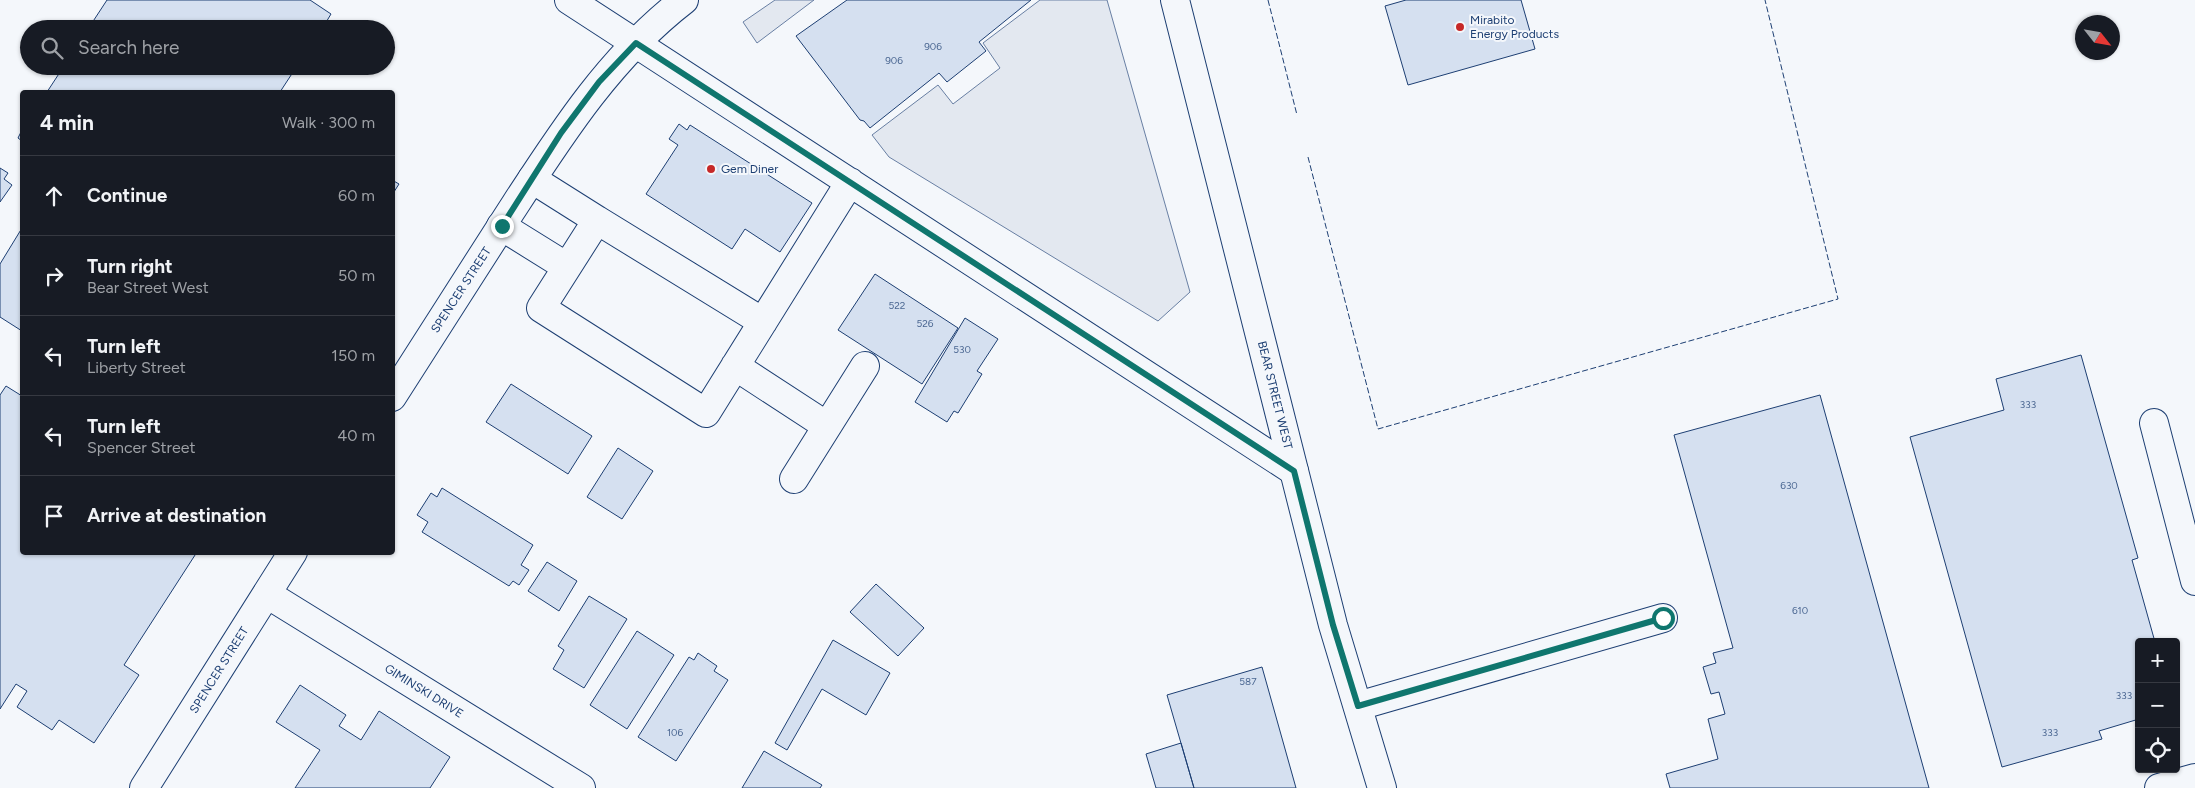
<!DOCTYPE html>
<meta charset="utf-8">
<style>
:root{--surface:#171b24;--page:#242831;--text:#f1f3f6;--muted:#9ea1a6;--line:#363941}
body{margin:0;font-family:Figtree,sans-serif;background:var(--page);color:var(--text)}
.controls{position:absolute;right:15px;bottom:15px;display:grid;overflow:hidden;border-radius:5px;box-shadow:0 1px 4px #0004}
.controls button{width:45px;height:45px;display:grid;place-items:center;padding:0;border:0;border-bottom:1px solid var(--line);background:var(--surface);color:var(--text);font:25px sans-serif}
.compass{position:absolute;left:2075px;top:15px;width:45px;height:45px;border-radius:50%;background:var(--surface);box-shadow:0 1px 4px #0004;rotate:121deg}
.stop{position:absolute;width:15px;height:15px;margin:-11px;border:4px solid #0f766e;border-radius:50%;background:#fff}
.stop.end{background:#0f766e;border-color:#fff;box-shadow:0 1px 5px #0008}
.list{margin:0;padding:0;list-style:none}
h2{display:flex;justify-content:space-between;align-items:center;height:65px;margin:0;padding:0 20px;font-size:21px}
h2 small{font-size:16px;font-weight:400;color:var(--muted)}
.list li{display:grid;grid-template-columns:32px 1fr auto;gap:15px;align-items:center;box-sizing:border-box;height:80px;padding:0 20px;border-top:1px solid var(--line)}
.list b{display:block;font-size:19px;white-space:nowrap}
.list p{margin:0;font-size:16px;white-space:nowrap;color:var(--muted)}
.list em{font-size:16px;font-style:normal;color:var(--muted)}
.icon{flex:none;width:28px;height:28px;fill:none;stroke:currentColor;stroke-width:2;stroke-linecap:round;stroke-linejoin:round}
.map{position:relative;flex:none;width:2195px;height:788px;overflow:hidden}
.search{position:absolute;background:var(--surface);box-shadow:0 1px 4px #0004;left:20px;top:20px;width:375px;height:55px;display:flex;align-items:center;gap:12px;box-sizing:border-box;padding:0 18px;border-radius:28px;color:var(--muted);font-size:19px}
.panel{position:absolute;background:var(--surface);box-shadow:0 1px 4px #0004;left:20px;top:90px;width:375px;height:465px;border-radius:5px}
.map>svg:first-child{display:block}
.parking{fill:#e3e8f0;stroke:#687fa3}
.building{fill:#d5e0f0;stroke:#1d3f73}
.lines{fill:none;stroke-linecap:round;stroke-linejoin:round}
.minor-casing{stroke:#1d3f73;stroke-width:30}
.major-casing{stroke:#1d3f73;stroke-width:30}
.minor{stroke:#f4f7fb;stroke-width:28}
.major{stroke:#f4f7fb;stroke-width:28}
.fence{stroke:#1d3f73;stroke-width:1;stroke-dasharray:6 2.5;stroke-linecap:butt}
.route{stroke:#0f766e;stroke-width:6}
.poi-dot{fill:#c62828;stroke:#f4f7fb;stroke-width:2}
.labels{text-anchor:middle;stroke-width:4;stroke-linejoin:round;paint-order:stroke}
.number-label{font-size:10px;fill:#4b6792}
.poi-label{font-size:12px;fill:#1d3f73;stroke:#f4f7fb;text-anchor:start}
.street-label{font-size:12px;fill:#1d3f73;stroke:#f4f7fb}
</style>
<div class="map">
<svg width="2195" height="788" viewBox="0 0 2195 788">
<rect width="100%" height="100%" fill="#f4f7fb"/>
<path class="parking" d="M775,0h39l-57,43 -14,-21z
M1040,0h67l83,292 -32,29 -269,-164 -17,-22 66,-50 15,19 47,-36 -17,-25z"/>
<path class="building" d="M107,0h203l21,14 -9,15h-234z
M847,0h184l-52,42 7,9 -39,31 -8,-9 -69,55 -6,-7 -4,-1 -64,-84z
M1406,0h115l14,49 -127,36 -23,-79z
M64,66h233l-17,26h-233z
M679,124l8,6 3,-5 122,78 -32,49 -35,-23 -13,20 -86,-55 32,-49 -9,-6z
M22,130v11l-4,-3z
M0,168l8,5 -4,6 8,6 -12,17z
M392,180l7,4 -7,11z
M22,228v103l-22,-14v-53z
M875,274l83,54 -36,56 -84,-54z
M965,318l33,21 -21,32 5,3 -24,39 -4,-2 -7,11 -32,-20z
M2081,355l57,203 -6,2 23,82h-16v77l-40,12 3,8 -100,28 -92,-330 94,-27 -8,-31z
M511,384l81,52 -24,38 -82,-52z
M6,386l16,10v156h175l-73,113 15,10 -45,68 -35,-23 -7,10 -35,-23 10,-16 -11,-7 -16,25v-314z
M1820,395l109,393h-259l-4,-14 52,-15 -10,-40 17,-5 -6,-22 -8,2 -8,-27 13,-4 -3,-10 20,-5 -59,-213z
M618,448l35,23 -31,48 -35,-22z
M442,488l91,57 -12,20 8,5 -10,15 -6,-4 -4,5 -87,-54 6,-10 -11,-7 14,-22 6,4z
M547,562l30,19 -18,30 -31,-20z
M876,584l48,44 -26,28 -48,-44z
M589,596l38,23 -43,69 -31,-19 11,-19 -6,-4z
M637,631l37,24 -47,74 -37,-24z
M833,640l57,33 -24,42 -44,-26 -35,61 -12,-7z
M698,653l19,13 -3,5 14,9 -52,81 -38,-24 51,-80 5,3z
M1262,667l34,121h-102l-27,-93z
M300,685l46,30 -7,11 22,14 18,-29 71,46 -20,31h-135l25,-38 -44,-28z
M1181,743l13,45h-38l-10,-34z
M764,751l58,34 -2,3h-78z"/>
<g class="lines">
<g class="minor-casing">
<path id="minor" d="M569,0l725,471
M532,179l65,41 -56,88 165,105 144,-231
M597,220l166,102
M501,226l66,41
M735,366l92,60
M2154,423l41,158
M794,479l71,-113
M267,594l314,194
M1358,706l305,-88
M2159,788l36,-10"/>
</g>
<g class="major-casing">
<path id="major" d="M1175,0l158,625 49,163
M392,397c40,-62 79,-124 119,-186 50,-77 99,-154 173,-211
M144,788l149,-236"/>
</g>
<use href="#minor" class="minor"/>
<use href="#major" class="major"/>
<path class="fence" d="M1268,0l29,115
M1308,157l70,272 460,-130 -73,-299"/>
</g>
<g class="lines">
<path class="route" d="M502,226l59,-93 38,-51 37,-39 658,428 39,154 25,81 305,-88"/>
</g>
<g class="poi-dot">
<circle cx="1460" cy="27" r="5"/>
<circle cx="711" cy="169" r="5"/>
</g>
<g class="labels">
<g class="number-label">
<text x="933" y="50">906</text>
<text x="894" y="64">906</text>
<text x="897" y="309">522</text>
<text x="925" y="327">526</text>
<text x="962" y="353">530</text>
<text x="2028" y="408">333</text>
<text x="1789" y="489">630</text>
<text x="1800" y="614">610</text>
<text x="1248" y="685">587</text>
<text x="2124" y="699">333</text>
<text x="675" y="736">106</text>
<text x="2050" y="736">333</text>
</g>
<g class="poi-label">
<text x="1470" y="24">Mirabito<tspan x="1470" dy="14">Energy Products</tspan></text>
<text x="721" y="173">Gem Diner</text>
</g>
<g class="street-label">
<text transform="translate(461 290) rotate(-57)" y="4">SPENCER STREET</text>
<text transform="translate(1275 395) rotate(76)" y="4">BEAR STREET WEST</text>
<text transform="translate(219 670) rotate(-58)" y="4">SPENCER STREET</text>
<text transform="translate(424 691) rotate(32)" y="4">GIMINSKI DRIVE</text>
</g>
</g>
</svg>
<div class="controls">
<button>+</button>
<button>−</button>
<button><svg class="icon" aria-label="locate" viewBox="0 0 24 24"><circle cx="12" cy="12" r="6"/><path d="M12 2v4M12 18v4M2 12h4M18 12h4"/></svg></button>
</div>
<svg class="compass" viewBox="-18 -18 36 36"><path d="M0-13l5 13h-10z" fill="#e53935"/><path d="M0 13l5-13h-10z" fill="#9ea1a6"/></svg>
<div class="stop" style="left:1663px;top:618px"></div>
<div class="stop end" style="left:502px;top:226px"></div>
<div class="search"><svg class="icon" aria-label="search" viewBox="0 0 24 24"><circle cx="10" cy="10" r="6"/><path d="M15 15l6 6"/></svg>Search here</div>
<section class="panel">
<h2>4 min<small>Walk · 300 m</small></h2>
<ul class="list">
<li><svg class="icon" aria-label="ahead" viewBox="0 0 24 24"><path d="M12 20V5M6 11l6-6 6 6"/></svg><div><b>Continue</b></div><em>60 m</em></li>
<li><svg class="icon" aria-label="right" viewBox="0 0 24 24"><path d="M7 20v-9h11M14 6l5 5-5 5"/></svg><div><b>Turn right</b><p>Bear Street West</p></div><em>50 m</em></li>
<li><svg class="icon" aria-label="left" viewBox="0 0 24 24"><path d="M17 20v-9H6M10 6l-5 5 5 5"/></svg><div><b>Turn left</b><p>Liberty Street</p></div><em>150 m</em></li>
<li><svg class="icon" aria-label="left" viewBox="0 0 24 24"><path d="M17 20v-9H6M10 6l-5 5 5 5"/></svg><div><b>Turn left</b><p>Spencer Street</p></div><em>40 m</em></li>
<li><svg class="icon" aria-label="arrive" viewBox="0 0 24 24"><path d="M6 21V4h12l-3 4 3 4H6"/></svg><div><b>Arrive at destination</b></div></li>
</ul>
</section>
</div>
